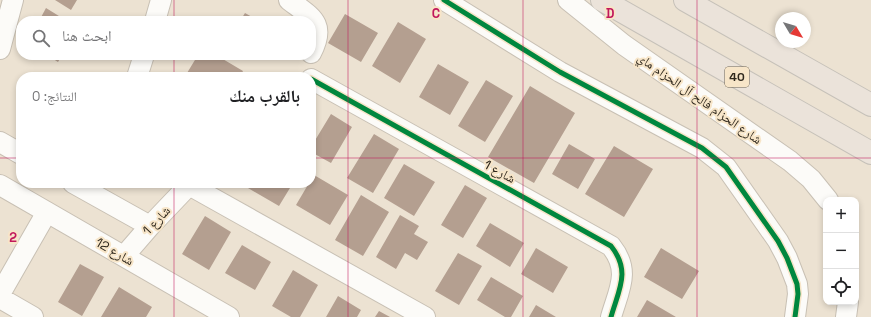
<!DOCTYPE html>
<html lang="ar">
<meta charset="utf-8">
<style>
:root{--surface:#fff;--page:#f2f2f2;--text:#202124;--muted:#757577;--line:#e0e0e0}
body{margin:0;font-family:"Space Grotesk","Noto Naskh Arabic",sans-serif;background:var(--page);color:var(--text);direction:rtl}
.controls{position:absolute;right:12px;bottom:12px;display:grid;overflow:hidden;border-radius:8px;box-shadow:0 2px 6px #0003}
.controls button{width:36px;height:36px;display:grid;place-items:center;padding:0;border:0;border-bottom:1px solid var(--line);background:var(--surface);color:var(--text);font:20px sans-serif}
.compass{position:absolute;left:775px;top:12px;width:36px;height:36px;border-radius:50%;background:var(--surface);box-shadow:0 2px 6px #0003;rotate:128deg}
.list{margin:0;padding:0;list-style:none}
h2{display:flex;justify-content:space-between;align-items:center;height:52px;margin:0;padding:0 16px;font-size:17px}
h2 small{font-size:13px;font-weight:400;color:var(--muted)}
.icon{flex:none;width:22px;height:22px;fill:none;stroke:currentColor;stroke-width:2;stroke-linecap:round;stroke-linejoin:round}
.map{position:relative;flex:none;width:871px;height:317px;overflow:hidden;direction:ltr}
.search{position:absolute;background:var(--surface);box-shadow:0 2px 6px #0003;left:16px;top:16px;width:300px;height:44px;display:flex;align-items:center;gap:10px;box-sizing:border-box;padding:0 14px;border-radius:16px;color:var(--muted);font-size:15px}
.panel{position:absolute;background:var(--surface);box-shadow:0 2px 6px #0003;left:16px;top:72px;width:300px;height:116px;border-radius:16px;direction:rtl}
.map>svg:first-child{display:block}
.building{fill:#b49f90}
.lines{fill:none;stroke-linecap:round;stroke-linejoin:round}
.minor-casing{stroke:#c8c0b4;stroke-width:22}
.highway-casing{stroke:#c6c1b9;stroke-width:24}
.minor{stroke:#fcfbf8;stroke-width:20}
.highway{stroke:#ebe3da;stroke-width:22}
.cycleway-casing{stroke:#f7e5c8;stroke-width:8}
.cycleway{stroke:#00873e;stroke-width:5}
.grid{fill:none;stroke:#c2185b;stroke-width:1;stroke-opacity:0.55}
.labels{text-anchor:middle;stroke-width:4;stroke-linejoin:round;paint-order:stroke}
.shield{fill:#f7e5c8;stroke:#6a6050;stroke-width:1}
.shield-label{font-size:12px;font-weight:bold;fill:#2e271c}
.street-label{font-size:13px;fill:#2e271c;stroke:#f7e5c8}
.grid-label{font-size:13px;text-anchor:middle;font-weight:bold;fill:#c2185b;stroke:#f7e5c8;stroke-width:4;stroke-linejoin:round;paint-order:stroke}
</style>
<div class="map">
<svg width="871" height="317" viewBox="0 0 871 317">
<rect width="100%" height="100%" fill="#ece2d2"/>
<path class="building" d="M55,0h22l-6,10z
M46,8l21,13h-28z
M245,13l14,8h-19z
M345,14l33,19 -17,29 -33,-19z
M398,22l28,17 -26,44 -28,-17z
M47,55h15l-4,7z
M198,55h18l27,16 -3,6h-46l-7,-4z
M438,64l31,18 -19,33 -31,-18z
M486,80l27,16 -28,46 -27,-16z
M530,86l45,27 -41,70 -46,-26z
M331,114l21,13 -21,36 -20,-11v-5z
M374,134l25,15 -26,44 -26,-15z
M569,144l26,15 -17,30 -26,-15z
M614,146l39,23 -29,48 -39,-23z
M404,164l31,18 -21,34 -30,-18z
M314,175l34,20 -18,30 -34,-20 13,-22h2v-4z
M251,183h42l-14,23 -31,-18z
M465,185l22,13 -24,40 -22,-13z
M361,195l28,17 -26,44 -28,-16z
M400,215l19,11 -5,8 14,8 -11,18 -12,-7 -9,16 -20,-12z
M205,216l26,16 -22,38 -27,-16z
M490,223l34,20 -14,24 -34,-21z
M242,245l29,17 -16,28 -30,-17z
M536,248l32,19 -15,26 -32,-19z
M661,248l38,23 -17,28 -38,-22z
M458,253l24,13 -23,39 -24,-14z
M80,264l24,13 -22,39 -24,-14z
M293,270l25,15 -18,32h-9l-19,-11z
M491,277l32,19 -12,21h-6l-28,-17z
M119,287l33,20 -6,10h-45z
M338,296l23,14 -4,7h-31z
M647,300l29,17h-39z
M536,305l20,12h-27z
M379,311l11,6h-15z"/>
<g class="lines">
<g class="minor-casing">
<path id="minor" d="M289,0c22,17 38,23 22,53
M444,0l116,72 142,76 24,19 52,74 9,17 10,26 1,10 -3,23
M568,0l56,45 166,116 21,18 17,21
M155,21l6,-21
M0,49l13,-49
M137,77l7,-22
M311,79l300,167c20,25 8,43 0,71
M0,142l21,12
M73,183l77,43
M0,185l229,132
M189,185l236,132
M124,256l26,-30 41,-43
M0,294l47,-82
M0,298l33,19
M846,317l2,-15"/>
</g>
<g class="highway-casing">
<path id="highway" d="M602,0l269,153
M685,0l186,105"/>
</g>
<use href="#minor" class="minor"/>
<use href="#highway" class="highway"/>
<g class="cycleway-casing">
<path id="cycleway" d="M444,0l116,72 142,76 24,19 52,74 9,17 10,26 1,10 -3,23
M311,79l300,167c20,25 8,43 0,71"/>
</g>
<use href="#cycleway" class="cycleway"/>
</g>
<path class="grid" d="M174,0v21M348,0v317M523,0v317M697,0v317M174,55v22M0,158h21M311,158h560M174,183v134"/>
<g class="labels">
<rect class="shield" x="725" y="67" width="24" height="20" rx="3"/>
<g class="shield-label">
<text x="737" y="81">40</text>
</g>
<g class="street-label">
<text transform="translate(700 98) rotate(35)" y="5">شارع الحزام فالح آل الحزام ماي</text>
<text transform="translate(500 171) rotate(29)" y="5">شارع 1</text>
<text transform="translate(156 220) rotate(-47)" y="5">شارع 1</text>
<text transform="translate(115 251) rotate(30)" y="5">شارع 12</text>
</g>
</g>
<g class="grid-label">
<text x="436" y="18">C</text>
<text x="610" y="18">D</text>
<text x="13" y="242">2</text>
</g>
</svg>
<div class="controls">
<button>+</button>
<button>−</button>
<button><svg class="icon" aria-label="locate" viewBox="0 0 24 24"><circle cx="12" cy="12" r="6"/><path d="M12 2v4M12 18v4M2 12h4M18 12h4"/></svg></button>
</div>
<svg class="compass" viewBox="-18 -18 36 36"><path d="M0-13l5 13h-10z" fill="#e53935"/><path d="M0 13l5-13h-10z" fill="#757577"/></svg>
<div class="search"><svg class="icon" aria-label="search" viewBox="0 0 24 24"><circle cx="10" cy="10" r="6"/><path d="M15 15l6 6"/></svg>ابحث هنا</div>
<section class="panel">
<h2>بالقرب منك<small>النتائج: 0</small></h2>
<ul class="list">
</ul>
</section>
</div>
